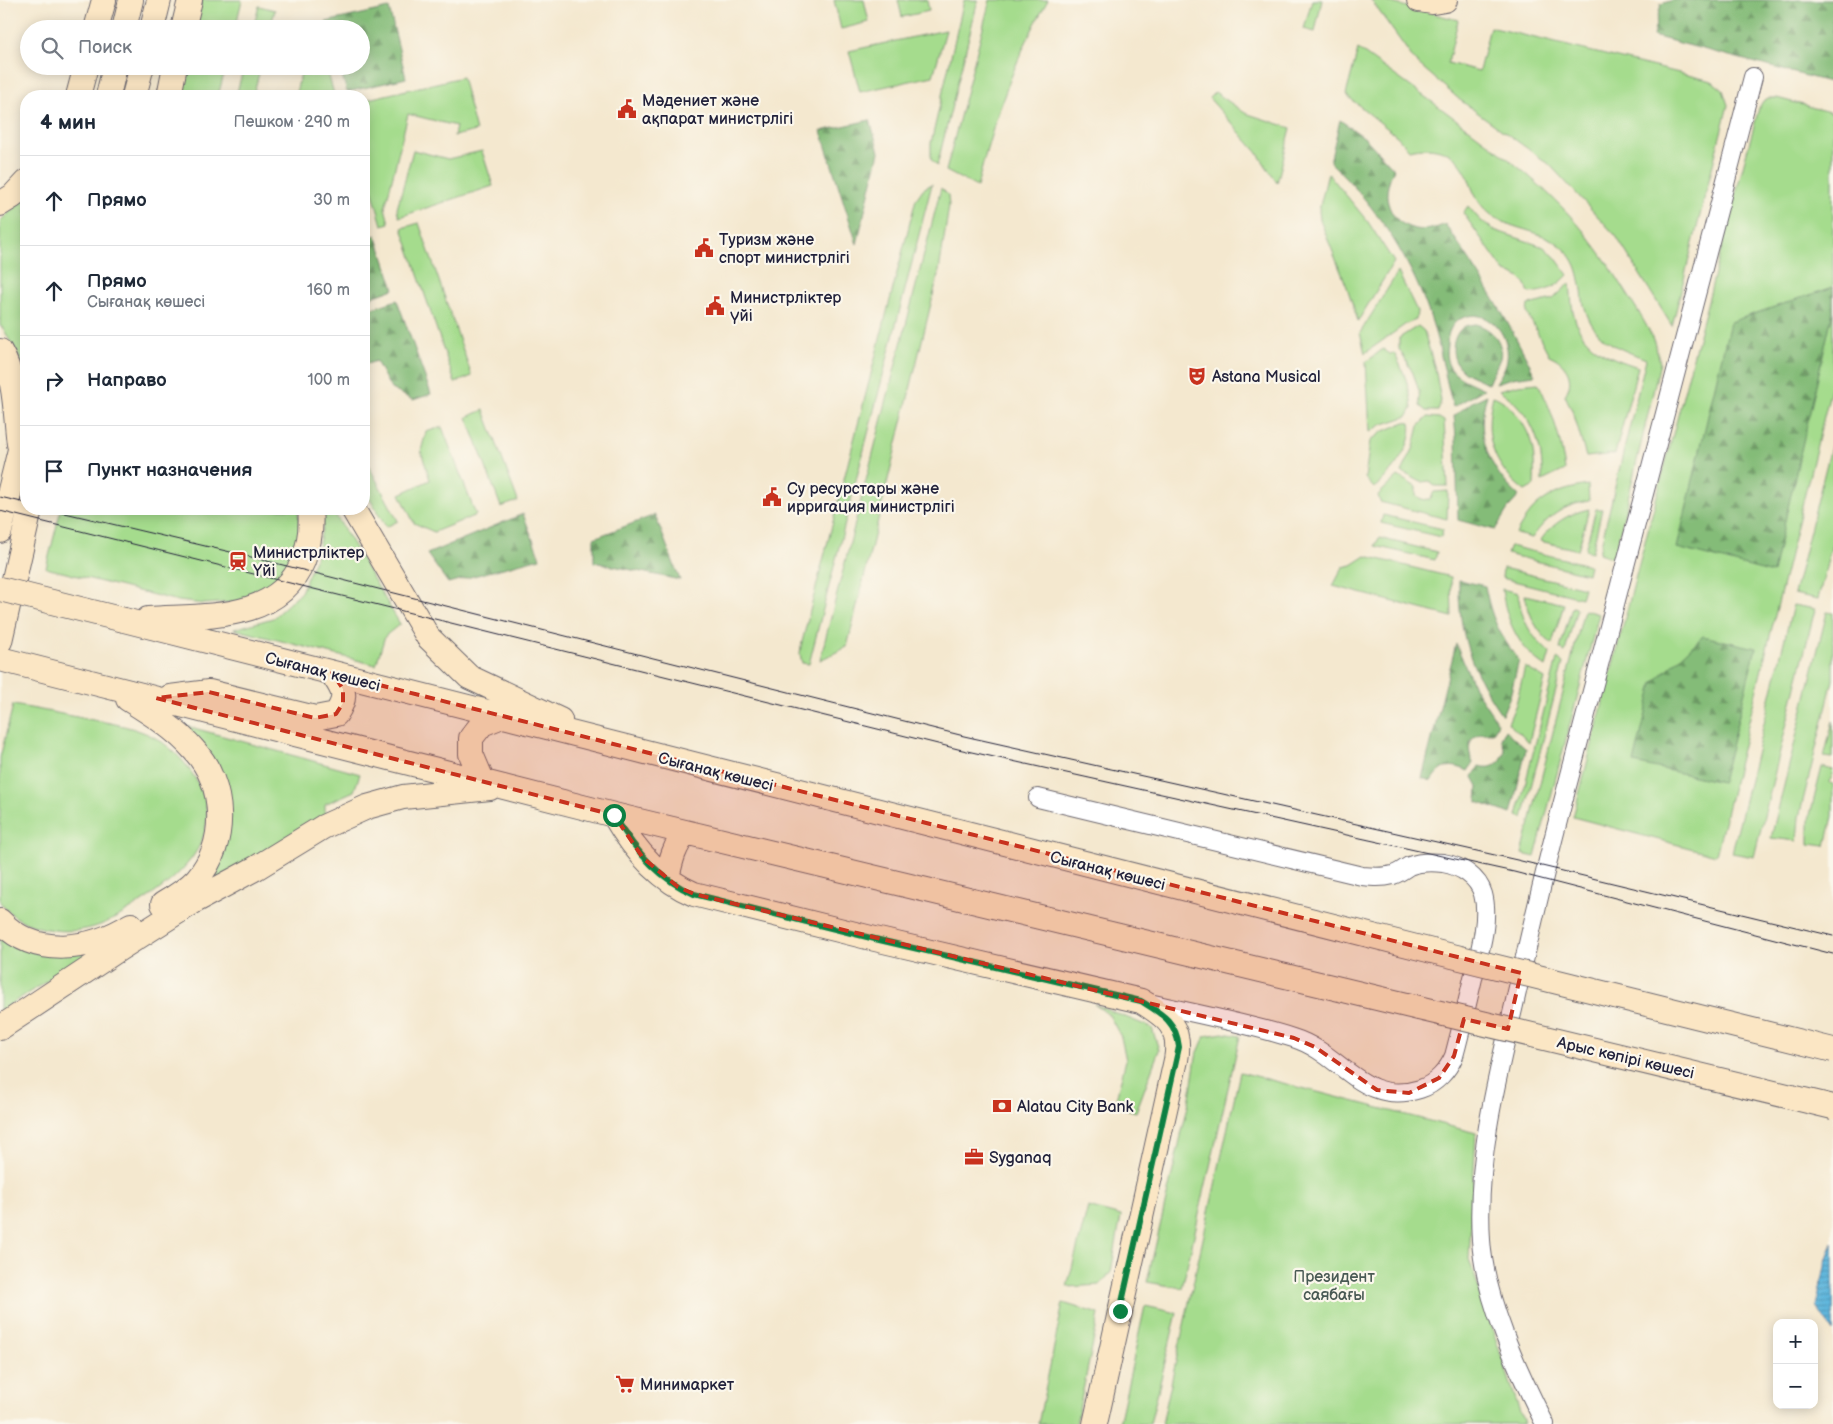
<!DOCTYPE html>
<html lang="ru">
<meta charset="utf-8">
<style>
:root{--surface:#fff;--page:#f2f2f3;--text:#1f2937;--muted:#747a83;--line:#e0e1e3}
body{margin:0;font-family:"Balsamiq Sans",sans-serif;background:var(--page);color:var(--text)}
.controls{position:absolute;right:15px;bottom:15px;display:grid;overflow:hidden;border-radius:10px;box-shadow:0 2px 12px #0003}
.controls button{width:45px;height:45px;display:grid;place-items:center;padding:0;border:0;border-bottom:1px solid var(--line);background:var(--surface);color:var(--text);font:25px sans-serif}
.stop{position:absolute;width:15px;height:15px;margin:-11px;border:4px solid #0b8043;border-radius:50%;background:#fff}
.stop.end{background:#0b8043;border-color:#fff;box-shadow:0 1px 5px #0008}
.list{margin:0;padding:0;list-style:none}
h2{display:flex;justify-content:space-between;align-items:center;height:65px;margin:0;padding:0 20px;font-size:21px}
h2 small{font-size:16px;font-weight:400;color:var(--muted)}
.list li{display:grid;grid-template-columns:32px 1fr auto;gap:15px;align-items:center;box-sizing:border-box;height:90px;padding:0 20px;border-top:1px solid var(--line)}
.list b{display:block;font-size:19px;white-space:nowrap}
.list p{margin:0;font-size:16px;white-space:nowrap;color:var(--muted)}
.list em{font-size:16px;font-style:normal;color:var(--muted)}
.icon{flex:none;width:28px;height:28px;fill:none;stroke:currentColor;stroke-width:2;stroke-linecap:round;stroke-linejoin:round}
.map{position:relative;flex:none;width:1833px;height:1424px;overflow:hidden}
.search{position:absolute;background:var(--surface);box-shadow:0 2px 12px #0003;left:20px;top:20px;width:350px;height:55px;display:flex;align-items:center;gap:12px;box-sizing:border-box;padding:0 18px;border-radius:28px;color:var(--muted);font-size:19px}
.panel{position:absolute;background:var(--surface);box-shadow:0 2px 12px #0003;left:20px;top:90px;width:350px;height:425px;border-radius:20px}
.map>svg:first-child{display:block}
.green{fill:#a5dc8d;stroke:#647f64}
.forest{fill:url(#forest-firs);stroke:#536f5a}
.water{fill:url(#water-rules);stroke:#416c8c}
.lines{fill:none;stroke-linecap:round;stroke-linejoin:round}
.street-casing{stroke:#6c676f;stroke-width:20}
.secondary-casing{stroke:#6c676f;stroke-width:26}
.street{stroke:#fff;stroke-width:18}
.secondary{stroke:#fbe6c4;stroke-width:24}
.tram{stroke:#22223b;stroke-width:1}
.secondary-bridge-casing{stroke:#6c676f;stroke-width:26;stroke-linecap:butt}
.secondary-bridge{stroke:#fbe6c4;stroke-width:24}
.route{stroke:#0b8043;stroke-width:6}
.marked{fill:#c8321e;fill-opacity:0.2;stroke:#c8321e;stroke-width:4;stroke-dasharray:10 6;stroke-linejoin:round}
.labels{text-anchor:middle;stroke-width:4.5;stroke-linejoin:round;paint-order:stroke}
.poi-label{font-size:16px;fill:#22223b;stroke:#fbf7ec;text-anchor:start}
.street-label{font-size:16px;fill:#22223b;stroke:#fbf7ec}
.park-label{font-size:16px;fill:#495a54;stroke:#fbf7ec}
</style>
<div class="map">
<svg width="1833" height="1424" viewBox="0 0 1833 1424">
<defs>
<pattern id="forest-firs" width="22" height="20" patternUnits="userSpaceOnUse" patternTransform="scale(1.25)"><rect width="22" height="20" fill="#84bc78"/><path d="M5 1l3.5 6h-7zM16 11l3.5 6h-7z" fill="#6c9864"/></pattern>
<pattern id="water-rules" width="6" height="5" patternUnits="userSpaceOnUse" patternTransform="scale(1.25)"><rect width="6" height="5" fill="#60b7dd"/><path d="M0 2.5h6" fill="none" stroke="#4f94b4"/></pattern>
</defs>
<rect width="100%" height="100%" fill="#fbf7ec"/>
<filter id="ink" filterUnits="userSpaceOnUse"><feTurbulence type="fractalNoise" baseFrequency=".02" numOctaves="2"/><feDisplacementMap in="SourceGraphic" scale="10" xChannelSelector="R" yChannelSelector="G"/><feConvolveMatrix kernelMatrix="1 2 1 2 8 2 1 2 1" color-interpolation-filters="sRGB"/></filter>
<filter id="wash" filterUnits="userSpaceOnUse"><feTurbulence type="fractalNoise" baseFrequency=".0096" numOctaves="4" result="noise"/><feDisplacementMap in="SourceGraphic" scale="20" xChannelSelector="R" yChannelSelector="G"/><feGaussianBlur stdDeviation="1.12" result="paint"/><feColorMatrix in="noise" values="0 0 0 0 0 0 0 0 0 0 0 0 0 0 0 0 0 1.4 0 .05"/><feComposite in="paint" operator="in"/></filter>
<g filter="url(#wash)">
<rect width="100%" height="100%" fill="#f4e8cf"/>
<path class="green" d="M202,0h40l-7,29h-40z
M834,0h30l5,22 -28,7z
M898,0h29l2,11 -27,6z
M964,0h14l-41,166 -6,-7v-16z
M990,0h58c-34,59 -55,122 -71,187l-31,-16z
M1312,0h10l-7,32 -11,-3z
M1371,0h9l78,20 -10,43 31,8 11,-44 222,54 11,9 5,15 -56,221 -56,-90 -67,-72 -89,-64 -45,-39z
M259,6l16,4 -5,19h-17z
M946,30l-13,46 -73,16 -11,-41z
M1358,49c26,18 51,37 77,55 49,36 99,71 140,117 20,23 37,48 53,74 13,21 28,43 32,68l-46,195 -15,-5 47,-194c-28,-11 -52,-18 -61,-51 -3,-7 -2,-15 -4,-23 -2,-11 -4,-21 -12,-31 -21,-26 -56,-21 -80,-41 -12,-10 -16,-22 -21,-36 -11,-26 -33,-33 -59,-27l-11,-13 -52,-42z
M187,66h39l-8,30h-37z
M244,66h17l-8,30h-17z
M303,66h23l8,28 -10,2h-29z
M462,77l14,54 -22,5 2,-10 -48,-12 -23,94 4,15 -7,2 -18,-63v-62z
M1215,92l30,21 46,15 -14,55 -20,-31 -48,-54z
M1768,98h9l56,15v267l-117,475 -143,-38 173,-662 13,-47 4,-7z
M413,150l35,9 34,-8 11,35 -94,31 -2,-8z
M1328,173l40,49 26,40 -36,59 -11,-34 -27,-67 -1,-10z
M932,184l-123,480 -7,-1 -2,-9 1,-8 115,-447 7,-10z
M941,188l7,7 1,11 -10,65 -92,376 -27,13z
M26,197v155l-3,13 -20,-37 -3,-2v-105z
M1468,206l12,14 14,10 50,17 11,10 13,18c-11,12 -22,17 -39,18 -4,-13 -10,-18 -24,-21l-42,-59z
M419,223l53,153 -17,7 -53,-155z
M1398,272l19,39 -1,9 -10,4 -41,29 -5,-20z
M1570,283c1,9 1,18 3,28 7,36 33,45 65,56l-23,87 -29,3 -12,-42 -9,-20c11,-17 1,-33 -16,-40l-22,-42 1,-8 25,-6z
M1418,326l6,5 12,42 5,28 -3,10h-12l-6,-5 -1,-15 -6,-18 -14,-24v-11z
M1383,349l7,5 4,-1c10,18 16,35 18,55l-4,8 -27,9 -11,7 -4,-70z
M1538,383c14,27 23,56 27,87l-23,11c2,-37 -11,-70 -43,-91l19,-5z
M1493,396c9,3 15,9 21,16 21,24 21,44 20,74l-9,5c-33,-25 -42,-56 -32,-95z
M484,410l34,91 -17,6 -34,-90z
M1428,417l11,1 5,3 4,65h-14l-4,-5 -9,1 -19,-10 12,-25 5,-21z
M1405,422l5,1c5,22 -20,52 -36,65l-9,-10 5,-37 12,-9z
M442,427l34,88 -42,17 -20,-9 -14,-29 30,-14 -9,-29 5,-19z
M1833,439v101l-15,59 -24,-5z
M364,457l34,64 -12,6 -22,-38z
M1398,476l18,11v9l5,4 9,-1 4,-7 14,-1 -1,28 -67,-17 -2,-7z
M1588,485l1,16c-26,4 -42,16 -57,37l-16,-4c17,-33 36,-43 72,-49z
M61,509h237l2,24 -6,23 -9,18 -34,27 -47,3 -26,-3 -132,-33z
M319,509h13l68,115 -15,12 -9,29 -142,-36 39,-11 28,-26 15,-35 7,-32z
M1589,509l-11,41 -38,-9c13,-18 27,-27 49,-32z
M1596,509h6l-10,43 -7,-2z
M1383,515l60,14 -2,8 -60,-14z
M1379,538l58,14 -2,8 -60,-14z
M1510,546l79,19 -2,9 -80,-20z
M1366,556l85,21 1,40 -119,-31 10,-19 9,-2z
M1503,568l81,20 -3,10 -79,-20z
M1502,589l16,4c4,28 11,41 32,60l-4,14c-27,-18 -40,-46 -44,-78z
M1525,595l39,9 -12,40c-16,-13 -23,-29 -27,-49z
M1793,605l22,4 -61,248 -22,-4z
M1572,607l5,1 -12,44 -5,-3z
M1584,610l15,4 -64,243 -13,-3z
M1827,612l6,1v67l-34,137 -2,24 -26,-3z
M1557,659l6,4 -40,155 -6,-2z
M1525,667l20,12 -16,63 -21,-19 8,-19z
M13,705c24,4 49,9 74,14 24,4 51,8 72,21 15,10 27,23 36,38 33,54 -9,95 -52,123 -14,9 -27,18 -43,24 -30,12 -80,6 -100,-23v-144z
M1833,721v37l-9,-1z
M183,725l177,49 -6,17 -29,13v14l-117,68 17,-36z
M1822,767l11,3 -3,13 3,1v32l-7,30 -17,-2v-25z
M0,932l95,19 -86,54 -9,9z
M1094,1004l58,24 7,22 -23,62 -22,-6 12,-46 -5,-23 -12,-22z
M1223,1033l17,3 -58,252 -35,-6 43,-185 6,-40 9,-21z
M1240,1072l236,61 -7,126 55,165h-362z
M1088,1207l33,9 -10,56 -11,13 -33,2z
M1063,1303l36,11 -23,110h-38z
M1145,1306l32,7 -27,111h-31z"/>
<path class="forest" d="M1673,0h160v83l-180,-47 8,-32z
M389,8l17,70 -59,14 -8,-26h22v-37h-33l-2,-7z
M870,120l9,32 -22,92 -36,-113z
M1340,120l25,18 29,31c-5,10 -9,23 -6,34 7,26 35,33 57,21 35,50 63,96 90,151l-23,3 -16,5c4,-7 10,-15 11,-24 4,-25 -21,-54 -47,-40 -4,2 -8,6 -10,11 -2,4 -3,10 -3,15 -5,29 16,34 37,44l-31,18c-7,-27 -12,-55 -20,-82 -19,-61 -56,-119 -103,-163z
M376,235l18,54 -30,11v-60z
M1833,287v24l-60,262 -96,-25 53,-226z
M397,300l34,94 -18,6 -22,-11 -15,-28 -12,4v-54z
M1475,324c16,4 29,17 25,34 -3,9 -9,17 -12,26 -8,-6 -20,-8 -27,-15 -11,-10 -10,-30 0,-40 4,-4 9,-4 14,-5z
M1487,395c-13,39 2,75 32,101l-10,11 -14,23 -37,-10 -2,-83 -2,-21 18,-14z
M523,514l17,44 -92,25 -21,-29z
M655,515l25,65 -86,-18v-24z
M1459,580l26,6c6,31 14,49 34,74l-9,36 -8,19c-31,-44 -44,-81 -43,-135z
M1703,636l53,12 -34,134 -88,-19 19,-80z
M1456,644l19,45 23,34 -5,10c-21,-2 -29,10 -20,30l-5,8c-17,-8 -27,-6 -37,10l-9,-3z
M1505,730l21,19 -15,65 -34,-12 1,-16 -5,-9 6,-11c14,4 22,-2 26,-16l-4,-11z"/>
<path class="water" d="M1833,1242v90l-17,-26 11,-48z"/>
</g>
<g filter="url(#ink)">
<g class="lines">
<g class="street-casing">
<path id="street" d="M1038,798l324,78c10,1 20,2 31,-1 6,-2 11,-6 16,-9 10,-4 24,-4 34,-3 18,3 35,14 40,31 7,25 -4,60 -10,84 -6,26 -12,52 -19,78 -6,14 -18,28 -34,33 -58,18 -78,-36 -127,-51 -47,-15 -96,-24 -144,-35
M1545,1424c-27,-53 -60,-124 -64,-184 -5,-80 15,-158 33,-235 16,-71 32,-140 51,-211 62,-239 127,-478 188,-717"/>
</g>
<g class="secondary-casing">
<path id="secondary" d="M1419,0l14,2 12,-2
M96,29l8,-29
M124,29l7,-29
M152,29l7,-29
M183,29l7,-29
M78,96l8,-30
M108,96l7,-30
M134,96l8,-30
M169,96l6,-30
M0,204l13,-8 13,-14
M0,351c16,27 15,62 19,93
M353,509l75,128 41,40 91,43
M0,531l26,-106
M148,619c54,-4 130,4 155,-58 7,-18 9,-33 7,-52
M124,620l1308,331
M0,641l30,-132
M0,659l614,156 805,193
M170,697l39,-5 106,26 21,-4c12,-18 8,-23 -4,-41
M128,699c24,15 48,30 66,51 32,35 34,93 3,129 -10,11 -22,18 -34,25
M482,780l-11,-26v-16l11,-14 20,-8
M614,815c19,33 44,64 80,79l181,45 266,62c26,16 41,26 35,59l-81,364
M667,878c4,-18 7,-32 19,-45
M0,921c36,38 91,29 131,4
M0,1028l119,-79 74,-47 63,-34 67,-41 44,-20 36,-10 87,-9"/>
</g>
<use href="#street" class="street"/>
<use href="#secondary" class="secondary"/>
<path class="tram" d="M0,497l26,6
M48,509l191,45 725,182 553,124 316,76
M0,511l958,238 556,123 319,82"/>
<g class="secondary-bridge-casing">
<path id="secondary-bridge" d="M0,589l124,31
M1432,951l401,99
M1419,1008l414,99"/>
</g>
<use href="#secondary-bridge" class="secondary-bridge"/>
</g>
</g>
<g class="lines" filter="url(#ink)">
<path class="route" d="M614,815c19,33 44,64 80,79l181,45 266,62c21,13 35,20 38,46l-59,264"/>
</g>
<path class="marked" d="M332,673l1189,300 -13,56 -44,-10 -10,37 -15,22 -30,15 -32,-3 -62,-43 -21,-9 -600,-144 -16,-7 -35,-29 -29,-43 -458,-117 53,-6 106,26 21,-4 7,-11v-14z"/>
<defs>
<g id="civic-bare" transform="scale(1.5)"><path d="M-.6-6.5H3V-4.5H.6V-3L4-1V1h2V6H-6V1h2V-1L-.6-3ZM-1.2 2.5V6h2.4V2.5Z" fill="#c8321e" stroke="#fbf7ec" stroke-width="2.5" paint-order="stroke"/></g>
<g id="theatre-bare" transform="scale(1.5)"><path d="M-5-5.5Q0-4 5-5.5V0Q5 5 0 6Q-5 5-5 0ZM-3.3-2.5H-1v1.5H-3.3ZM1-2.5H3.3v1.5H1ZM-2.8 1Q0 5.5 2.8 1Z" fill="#c8321e" stroke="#fbf7ec" stroke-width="2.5" paint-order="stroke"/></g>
<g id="station-bare" transform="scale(1.5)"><path d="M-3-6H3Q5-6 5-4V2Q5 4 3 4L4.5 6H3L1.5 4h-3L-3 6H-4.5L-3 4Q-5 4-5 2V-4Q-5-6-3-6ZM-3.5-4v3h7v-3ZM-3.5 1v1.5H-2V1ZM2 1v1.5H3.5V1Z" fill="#c8321e" stroke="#fbf7ec" stroke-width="2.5" paint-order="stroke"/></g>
<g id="bank-bare" transform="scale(1.5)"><path d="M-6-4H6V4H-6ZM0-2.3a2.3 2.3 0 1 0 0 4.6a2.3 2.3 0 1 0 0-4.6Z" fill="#c8321e" stroke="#fbf7ec" stroke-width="2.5" paint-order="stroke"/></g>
<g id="office-bare" transform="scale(1.5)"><path d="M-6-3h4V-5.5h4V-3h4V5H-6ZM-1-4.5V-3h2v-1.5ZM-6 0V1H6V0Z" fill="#c8321e" stroke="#fbf7ec" stroke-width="2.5" paint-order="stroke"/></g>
<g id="supermarket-bare" transform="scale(1.5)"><path d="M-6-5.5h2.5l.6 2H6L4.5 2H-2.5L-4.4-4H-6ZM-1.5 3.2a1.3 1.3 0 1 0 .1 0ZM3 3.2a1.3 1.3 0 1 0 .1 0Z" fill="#c8321e" stroke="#fbf7ec" stroke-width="2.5" paint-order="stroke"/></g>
</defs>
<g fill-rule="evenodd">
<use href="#civic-bare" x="627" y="109"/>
<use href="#civic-bare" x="704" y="248"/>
<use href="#civic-bare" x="715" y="306"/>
<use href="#theatre-bare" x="1197" y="376"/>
<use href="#civic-bare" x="772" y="497"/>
<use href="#station-bare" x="238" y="561"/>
<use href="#bank-bare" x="1002" y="1106"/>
<use href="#office-bare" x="974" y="1157"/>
<use href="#supermarket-bare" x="625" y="1384"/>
</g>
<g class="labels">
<g class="poi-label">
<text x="642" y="106">Мәдениет және<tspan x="642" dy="18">ақпарат министрлігі</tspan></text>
<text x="719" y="245">Туризм және<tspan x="719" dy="18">спорт министрлігі</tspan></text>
<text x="730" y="303">Министрліктер<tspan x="730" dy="18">үйі</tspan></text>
<text x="1212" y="382">Astana Musical</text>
<text x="787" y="494">Су ресурстары және<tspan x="787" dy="18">ирригация министрлігі</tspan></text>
<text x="253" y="558">Министрліктер<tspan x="253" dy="18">Үйі</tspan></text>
<text x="1017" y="1112">Alatau City Bank</text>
<text x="989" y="1163">Syganaq</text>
<text x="640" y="1390">Минимаркет</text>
</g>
<g class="street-label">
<text transform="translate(323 671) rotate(14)" y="6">Сығанақ көшесі</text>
<text transform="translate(716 771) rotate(14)" y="6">Сығанақ көшесі</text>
<text transform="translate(1108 870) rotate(14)" y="6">Сығанақ көшесі</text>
<text transform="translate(1626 1057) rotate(13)" y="6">Арыс көпірі көшесі</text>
</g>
<g class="park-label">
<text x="1334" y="1282">Президент<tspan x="1334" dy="18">саябағы</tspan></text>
</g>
</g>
</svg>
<div class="controls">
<button>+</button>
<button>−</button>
</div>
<div class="stop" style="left:614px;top:815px"></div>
<div class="stop end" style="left:1120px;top:1311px"></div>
<div class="search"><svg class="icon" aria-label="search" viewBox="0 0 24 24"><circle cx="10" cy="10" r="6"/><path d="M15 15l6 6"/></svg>Поиск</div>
<section class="panel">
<h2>4 мин<small>Пешком · 290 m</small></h2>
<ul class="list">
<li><svg class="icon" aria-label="ahead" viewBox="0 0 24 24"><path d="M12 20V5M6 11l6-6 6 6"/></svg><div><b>Прямо</b></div><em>30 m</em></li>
<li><svg class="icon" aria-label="ahead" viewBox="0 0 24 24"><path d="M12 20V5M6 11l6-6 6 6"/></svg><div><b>Прямо</b><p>Сығанақ көшесі</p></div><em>160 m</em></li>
<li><svg class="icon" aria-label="right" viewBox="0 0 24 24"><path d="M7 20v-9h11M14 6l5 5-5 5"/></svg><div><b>Направо</b></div><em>100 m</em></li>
<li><svg class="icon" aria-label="arrive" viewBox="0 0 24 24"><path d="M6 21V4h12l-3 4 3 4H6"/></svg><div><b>Пункт назначения</b></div></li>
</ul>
</section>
</div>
